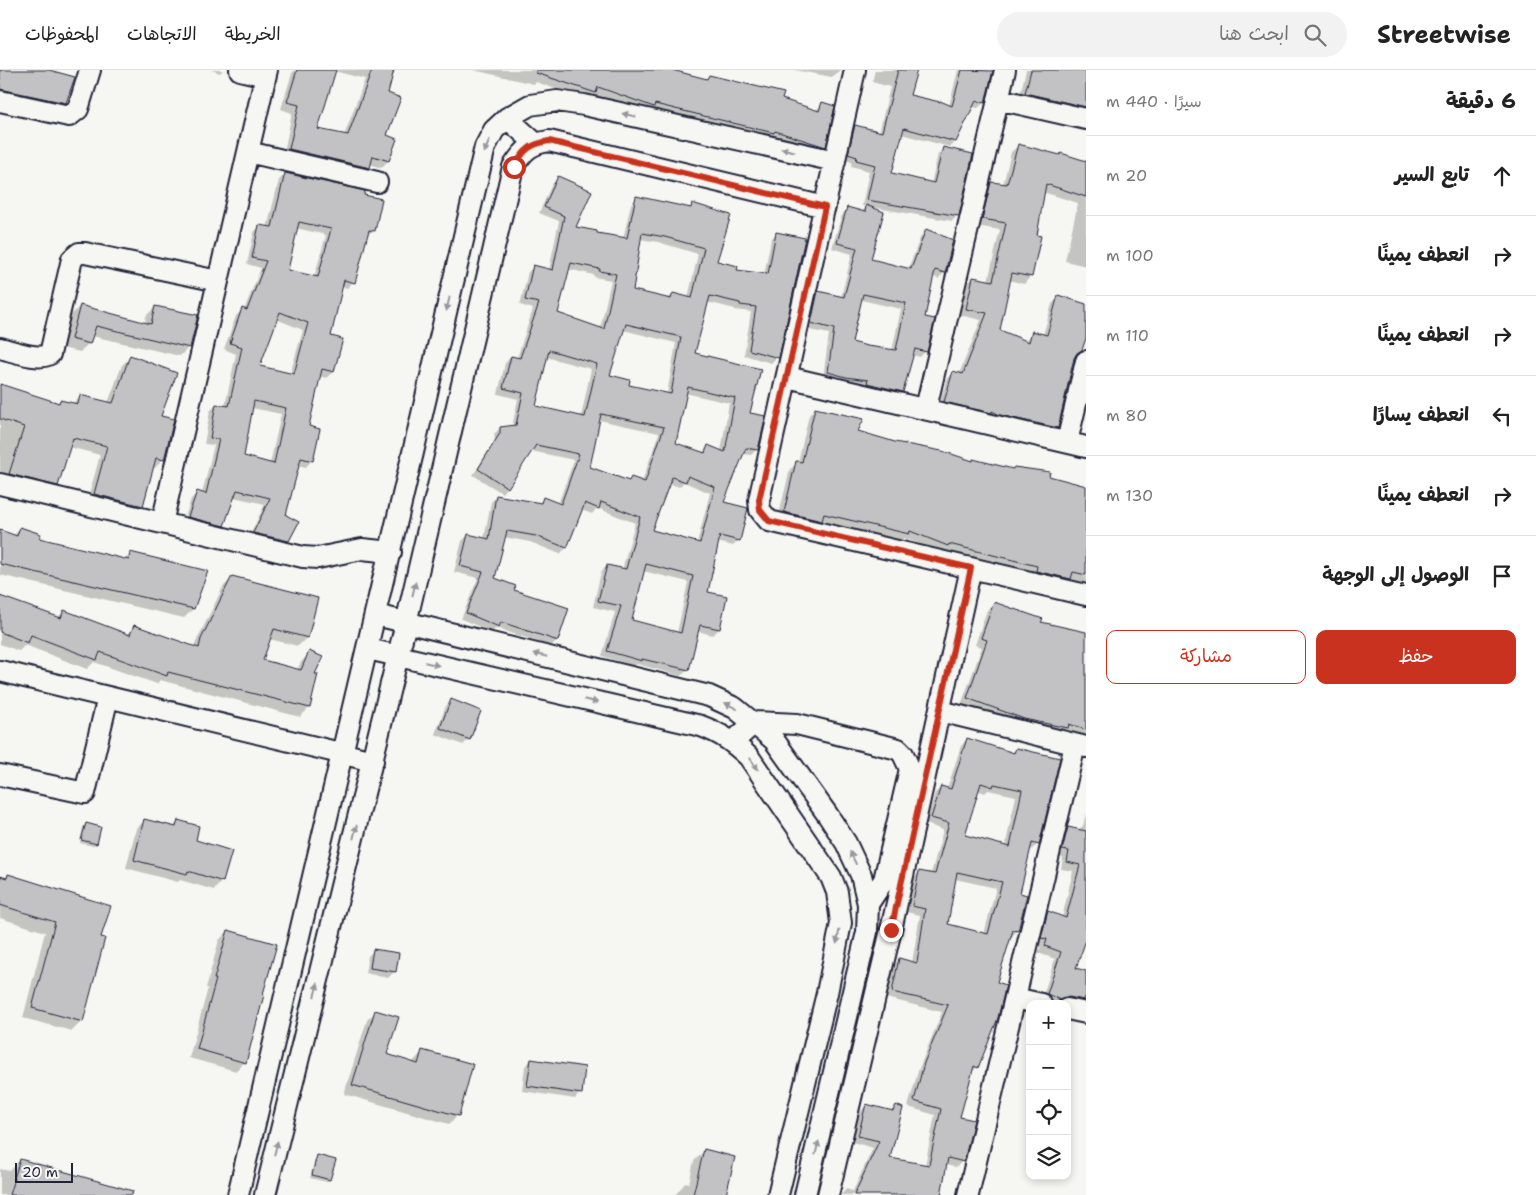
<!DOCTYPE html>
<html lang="ar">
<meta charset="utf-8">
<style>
:root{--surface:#fff;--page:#f2f2f2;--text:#222;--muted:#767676;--line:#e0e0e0;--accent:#c8321e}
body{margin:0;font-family:"Shantell Sans","Playpen Sans Arabic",sans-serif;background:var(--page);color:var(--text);direction:rtl}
.controls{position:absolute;right:15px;bottom:15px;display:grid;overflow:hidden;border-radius:10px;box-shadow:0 2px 8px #0003}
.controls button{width:45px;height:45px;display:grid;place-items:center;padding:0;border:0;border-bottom:1px solid var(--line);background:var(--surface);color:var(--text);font:25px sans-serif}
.scale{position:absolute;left:15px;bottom:12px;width:58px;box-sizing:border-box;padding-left:5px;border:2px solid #22223b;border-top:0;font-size:14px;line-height:18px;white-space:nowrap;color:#22223b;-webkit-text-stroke:4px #f6f6f2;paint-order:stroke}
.stop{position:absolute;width:15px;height:15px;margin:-11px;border:4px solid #c8321e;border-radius:50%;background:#fff}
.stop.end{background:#c8321e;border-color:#fff;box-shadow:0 1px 5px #0008}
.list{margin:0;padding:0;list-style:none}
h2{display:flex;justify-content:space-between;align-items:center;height:65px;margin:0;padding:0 20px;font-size:21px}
h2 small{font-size:16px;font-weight:400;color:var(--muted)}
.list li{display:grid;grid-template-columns:32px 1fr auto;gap:15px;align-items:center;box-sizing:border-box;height:80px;padding:0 20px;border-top:1px solid var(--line)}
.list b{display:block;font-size:19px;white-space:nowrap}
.list em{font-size:16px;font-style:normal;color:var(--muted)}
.actions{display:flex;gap:10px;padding:15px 20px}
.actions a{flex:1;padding:11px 0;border:1px solid var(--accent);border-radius:10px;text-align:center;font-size:18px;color:var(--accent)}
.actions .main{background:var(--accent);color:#fff}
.icon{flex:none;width:28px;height:28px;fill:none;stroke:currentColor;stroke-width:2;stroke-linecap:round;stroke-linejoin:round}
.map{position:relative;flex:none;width:1086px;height:1125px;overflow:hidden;direction:ltr}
header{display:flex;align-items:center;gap:30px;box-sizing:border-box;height:70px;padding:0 25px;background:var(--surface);border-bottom:1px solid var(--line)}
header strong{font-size:24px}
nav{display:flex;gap:28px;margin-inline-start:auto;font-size:18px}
.search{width:350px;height:45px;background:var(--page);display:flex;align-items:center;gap:12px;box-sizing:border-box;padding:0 18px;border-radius:28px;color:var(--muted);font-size:19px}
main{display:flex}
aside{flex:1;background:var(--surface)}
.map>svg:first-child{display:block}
.shadow{fill:#0003;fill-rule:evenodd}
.building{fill:#c2c2c4;stroke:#22223b;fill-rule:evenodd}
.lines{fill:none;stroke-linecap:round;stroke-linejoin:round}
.minor-casing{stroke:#22223b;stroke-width:24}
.minor{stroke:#f6f6f2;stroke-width:20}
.oneway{fill:#9797a0}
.route{stroke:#c8321e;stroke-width:6}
</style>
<header>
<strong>Streetwise</strong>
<div class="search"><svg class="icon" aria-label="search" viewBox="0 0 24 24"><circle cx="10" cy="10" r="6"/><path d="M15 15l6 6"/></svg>ابحث هنا</div>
<nav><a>الخريطة</a><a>الاتجاهات</a><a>المحفوظات</a></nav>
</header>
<main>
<aside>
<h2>6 دقيقة<small>سيرًا · 440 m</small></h2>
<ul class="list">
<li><svg class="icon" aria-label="ahead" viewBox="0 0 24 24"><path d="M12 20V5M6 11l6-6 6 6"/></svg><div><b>تابع السير</b></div><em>20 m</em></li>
<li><svg class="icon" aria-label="right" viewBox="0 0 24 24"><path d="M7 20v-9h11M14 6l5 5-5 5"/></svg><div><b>انعطف يمينًا</b></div><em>100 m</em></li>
<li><svg class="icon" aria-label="right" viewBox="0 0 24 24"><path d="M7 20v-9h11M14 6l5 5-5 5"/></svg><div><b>انعطف يمينًا</b></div><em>110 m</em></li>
<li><svg class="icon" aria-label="left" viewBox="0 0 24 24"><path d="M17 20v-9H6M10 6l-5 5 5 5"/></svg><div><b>انعطف يسارًا</b></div><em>80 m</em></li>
<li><svg class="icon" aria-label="right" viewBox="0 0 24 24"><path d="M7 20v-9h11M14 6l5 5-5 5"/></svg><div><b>انعطف يمينًا</b></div><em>130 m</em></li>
<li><svg class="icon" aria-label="arrive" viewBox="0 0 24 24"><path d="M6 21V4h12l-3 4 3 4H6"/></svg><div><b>الوصول إلى الوجهة</b></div></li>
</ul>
<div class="actions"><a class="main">حفظ</a><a>مشاركة</a></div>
</aside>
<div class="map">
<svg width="1086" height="1125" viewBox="0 0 1086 1125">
<rect width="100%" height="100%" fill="#f6f6f2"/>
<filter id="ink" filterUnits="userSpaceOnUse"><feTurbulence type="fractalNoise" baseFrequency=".02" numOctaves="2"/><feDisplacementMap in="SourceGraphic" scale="10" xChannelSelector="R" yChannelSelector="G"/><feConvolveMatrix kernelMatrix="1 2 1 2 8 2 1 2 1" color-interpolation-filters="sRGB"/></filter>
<g filter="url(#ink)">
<path class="shadow" d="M0,0h21l-5,22 -9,9 -7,-1z
M40,0h4l21,33 -9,9 -34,-8 10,-26z
M211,0h12l-3,3z
M295,0h98l-6,24 -1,42 2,25 -7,7 -11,-4 -1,4 -7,7 -79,-18 9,-44 -11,-4 11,-36zM334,1l31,8 -21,57 -28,-6z
M473,0h194l38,10 4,-4 106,35 7,-7 3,42 -8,8 -172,-40 -53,-19 -5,5 -51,-18 -2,2z
M794,0h46l-8,7z
M875,0h41l-7,26 40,10 9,-36h26l7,2 -7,31 -6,5 -6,-1 -17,34 -5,6 -49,-13 -10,40 40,10 7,-30 6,-6 14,67 -6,6 -81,-14 -1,53 38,9 13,-33 5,-6 26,10 -8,33 -6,6 -5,-3 -9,42 2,33 -6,6 -8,-2 -10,36 -6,6 -73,-19 6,-44 -24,-5 7,-31 6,-6 23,5 11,-43 -20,-6 10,-34 6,-5 13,3 6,-5 -5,-1 7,-35 -18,-5 1,-4 -9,-2 6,-28 6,-5 24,6 11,-46 -18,-5zM861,230l40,9 -9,42 -25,-4 -16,-5z
M1026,0h60v46l-67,-16z
M1018,76l68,16v104l-21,-5 13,-58 -35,-11 -7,44 4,1 -10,40 -6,7 -15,-4 -10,51 26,10 7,-9 11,3 9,-31 7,-7 27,8v27l-5,17 -7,7 -17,72 -7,6 -112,-26 9,-29 7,-7 5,2 22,-54 -21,-5 6,-30 7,-7 15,3 12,-51 -24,-4 9,-36 7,-7 11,2 8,-33z
M285,104l78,22 11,34 -8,6 -13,46 -6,6 -6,-2 -12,51 12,3 -8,32 -7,6 -7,-2 -12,51 5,33 -6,7 -8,-2 -14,51 4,25 -6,6 -34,-8 17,-35 -32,-7 -10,28 -6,6 -34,-8 8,-24 7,-7 4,2 12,-49 -10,-1 6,-33 6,-6 9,1 11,-52 -12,-5 12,-33 6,-6h2l17,-42 -14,-4 7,-32 6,-6 7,2 12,-48zM296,158l30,7 -12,43 -27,-7zM276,249l27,11 -13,44 -31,-7zM252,338l29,6 -11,50 -27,-7z
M558,108l16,50 22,6 27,5 8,-35 6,-6 51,11 5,-4 23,57 20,9 28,4 7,-36 6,-6v124l-6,6 -27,-8 7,-43 -16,-2v-1l-28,-7 -13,52 66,16 -12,44 9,35 -6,6 -9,-1 -20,49 17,37 -6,6 -16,-4 -10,51 12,36 -6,6 -16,-4 -10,39 -6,6 -44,-12 -3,2 -32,-10 13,-44 -22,-5 8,-35 6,-6 15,4 13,-47 -38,-15 -5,6 -11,-4 -15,38 -6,6 -30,-12 -26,-5 -10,41 18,13 45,49 -6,6 -55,-18 -4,4 -31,-13 17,-41 -24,-6 8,-31 6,-6 16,4 7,-37 6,-6 41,8 5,-5 15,5 16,-44 -43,-9 -24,36 -5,6 -29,-18 22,-35 -1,-6 6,-6 12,-1 6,-28 -20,-5 7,-31 6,-6 6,1 16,-49 -13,-4 8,-33 6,-6 15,4 10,-49 -20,-8 13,-29zM640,169l18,3 40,12 -10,44 -15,-4 -5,5 -36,-8zM568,199l26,6v2l17,3 -11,49 -43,-15zM623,260l53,13 -9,51 -39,-8 -20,-10zM546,287l45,12 -10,48 -47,-10zM685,323l44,10 -8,48 -13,-5 -6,7 -28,-9zM599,350l60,13 -17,49 -11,-4 -3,4 -39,-14zM684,412l26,11 -13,50 -47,-12 18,-48 11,4zM643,501l45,11 -11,51 -47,-12z
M80,236l65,17 1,-7 9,-9 34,40 -9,9 -88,-20 -3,7 -9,9 -18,-4 9,-33z
M131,287l28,60 4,42 -8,9 -3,-1 -10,39 -9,8 -46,-11 13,-48 -31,-8 -12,38 -9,9 -48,-12v-96l57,18 3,-3 12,3 9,-8 27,7 14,-38z
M815,339l41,23 116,30 40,8 2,-2 72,20v95l-17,-4 -6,6 -33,-8 2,-5 -90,-22 -1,2 -37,-14 -3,2 -80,-19 -6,6 -37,-9 12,-49 8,-6 11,-48z
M20,459l18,10 86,21 7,-6 62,55 -9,9 -184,-43v-43l13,4z
M232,508l75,60 -9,8 -29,-7 -8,22 36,9 4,-8 9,-9 4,21 3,1 -8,33 -9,9 -140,-37 -3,4 -63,-22 -7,7 -62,-24 -6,6 -19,-7v-47l57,21 7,-7 62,24 8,-8 59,21 30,-61z
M994,533l46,20 46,11v105l-22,-8 -4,3 -43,-9 -56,-20 21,-58 -7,-2 12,-35z
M451,630l18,39 -6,6 -28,-11 11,-28z
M967,669l45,14 4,-4 22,95 -7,6h-2l-10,44 -2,37 -6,6h-2l-14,46 -18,84 -6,6 -13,45 5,43 -7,6 -11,-2 -5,30h-99l5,-6 7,2 20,-43 -21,-6 8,-30 7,-7 24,7 5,-6 -7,53 36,7 10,-51 -27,-8 10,-36 24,-59 -56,-14 7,-32 6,-6 13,3 8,-48 -14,-3 7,-33 6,-7 12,2 12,-44 -17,-6 9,-31 6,-6 6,2 14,-43zM977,720l8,3 3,-3 28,6 -11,51 -41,-11zM955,809l41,9 -12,46 -38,-10z
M1086,743v123l-11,33 11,2v40l-19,-7h-20l-6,-3 14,-42 -17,-6 3,-7 -6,-1 6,-25 7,-7 14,5 11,-47 -12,-2 2,-11 -7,-1 5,-21 7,-8 9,3 6,-5z
M144,751l28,7 6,-6 16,19 28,40 -8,9 -34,-10 -2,2 -52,-14 10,-39z
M86,754l10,20 -3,2 -13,-3 3,-16z
M9,806l90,62 -17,83 -10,10 -49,-13 22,-86 -45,-14v-41l5,2z
M228,861l33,64 -16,67 -9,9 -47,-13 19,-70h-2l13,-48z
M374,880l20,22 -6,6 -23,-5 3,-17z
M376,941l10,44 26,8 10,-11 36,63 -9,9 -105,-30 23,-74z
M531,990l49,33 -5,6 -53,-8 3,-25z
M705,1080l20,45h-50l11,-13 3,1 5,-22z
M318,1086l11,23 -2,3 -17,-4 5,-19z
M20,1090l86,35h-106v-26l10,2z"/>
<path class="building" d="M0,0h49l26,7 -9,26 -66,-14z
M297,0h39l-18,59 30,6 24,-65h22l-6,23 13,5 -14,37 10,4 -8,22 -16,-5 -3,12 -81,-19 10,-44 -12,-3z
M536,0h136l35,9 2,-4 75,18 -2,6 37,12 3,-9 13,4 -9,41 -51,-16 -1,2 -119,-29 -1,3 -56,-20 -2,6 -60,-20z
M898,0h19l-7,25 30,7v-1l12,5 10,-36 31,1 -8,32 -9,-2 -20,41 -52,-14 -12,45 42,10 9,-36 30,7 -14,62 -92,-16 8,-35 -19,-5 1,-3 -9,-3 7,-29 27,7z
M1031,0h55v37l-61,-14z
M1018,74l42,11 1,-2 25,8v36l-40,-13 -9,51 4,1 -9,41 -20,-4 -12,57 29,12 3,-11 15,4 11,-40 28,9v34l-4,12 -5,3 -3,5 -16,70 -58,-13 -8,-4v2l-48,-11 9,-31 10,3 24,-61 -21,-4 7,-32 20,4 13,-58 -24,-4 9,-37 16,2z
M285,103l80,18 -1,4 18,4 -7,32 -6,-1 -14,53 -11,-3 -13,56 12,3 -9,33 -12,-3 -13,57 11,3 -7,32 -12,-3 -15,57 13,7 -10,19 -36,-8 17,-35 -33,-8 -13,36 -36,-9 9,-26 9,3 13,-55 -9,-1 6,-34 13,2 13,-59 -12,-4 12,-35 5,2 19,-49 -14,-3 7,-33 13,2zM299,152l32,7 -13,48 -30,-7zM280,242l28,11 -14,51 -34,-8zM254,331l32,7 -12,56 -30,-8z
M558,106l34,15 -16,36 21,4v2l30,5 9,-42 55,12 1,-5 39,12 -14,46 21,5 -1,4 31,4 8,-42 29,6 -26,120 -30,-8 7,-43 -16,-2v-2l-30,-7 -15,57 66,16 -11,44 16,3 -8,34 -12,-2 -22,54 24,6 -8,33 -20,-5 -12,56 19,4 -7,33 -20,-4 -11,45 -47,-11v2l-35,-10 14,-45 -23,-5 9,-36 19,4 14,-52 -39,-15 -2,7 -14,-6 -18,45 -31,-12 -29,-5 -12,47 21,8 -2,4 55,18 -11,33 -57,-19 -2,5 -33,-14 17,-41 -23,-6 8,-32 21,5 7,-44 45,8 2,-6 18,7 18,-50 -43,-9 -28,43 -30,-19 22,-36v-6l16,-2 7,-32 -20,-5 8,-32 9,2 19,-55 -14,-3 8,-35 20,5 11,-54 -20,-9zM642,163l23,4 39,11 -12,50 -19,-5 -2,6 -38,-9zM571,193l29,6 -1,2 17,3 -12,55 -46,-16zM626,254l55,13 -10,57 -42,-9 1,-5 -20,-5zM549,280l48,14 -12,53 -49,-11zM688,317l47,11 -10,54 -17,-7 -3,8 -29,-10zM601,344l63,13 -19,55 -14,-5 -2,4 -39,-14zM688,406l27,11 -15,56 -48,-13 20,-53 14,5zM646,494l47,12 -12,57 -49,-13z
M866,135l18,7 -13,47 40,10 15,-40 27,11 -8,33 -10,-3 -10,47 10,2 -8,33 -12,-3 -12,43 -36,-9 1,-3 -22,-3 -18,-5 6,-43 -23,-6 7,-32 26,6 13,-49 -20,-5 10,-36 18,5zM863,224l43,9 -10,47 -29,-4 -15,-4z
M80,235l71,19 4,-18 43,9 -8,33 -94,-22 -6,18 -19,-5z
M130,285l47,18 -16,43 13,3 -10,41 -8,-2 -13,48 -49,-12 13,-48 -34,-8 -15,48 -49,-12 15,-47 -24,-8v-35l59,19 1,-3 18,4 2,-9 33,8z
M815,338l49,11 -6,12 37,11 47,9 31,10v-2l40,10 1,-2 36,5 -1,4 37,10v89l-13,-3 -2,7 -35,-8 1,-5 -88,-22 -1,2 -38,-15 -1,3 -85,-20 -2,7 -38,-9 12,-51 6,1z
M20,457l21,7 -2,4 90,22 1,-8 78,19 -14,38 -194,-45v-34l17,6z
M232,506l86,22 -10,40 -34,-9 -11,31 38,10 8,-19 14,6 -8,17h3l-8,34 -142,-36 -1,4 -67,-24 -3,8 -66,-25 -3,8 -28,-11v-36l61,22 3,-8 66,25 4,-10 65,23 2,-9z
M994,532l49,17 -2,3 45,10v98l-17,-6 -1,4 -44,-9 -57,-21 20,-58 -6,-2z
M451,629l30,12 -11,29 -30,-12z
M967,668l47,15 2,-5 44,10 -21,87 -7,-2 -12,50 7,2 -9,36 -5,-1 -16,52 9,3 -8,33 -20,50 -4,-2 -14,51 14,3 -10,42 -16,-4 -7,37h-87l25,-54 -21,-5 8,-32 27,7 3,-6 7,3 -13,50 39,7 12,-56 -27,-8 10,-38 24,-58 -56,-13 7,-34 18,5 8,-54 -13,-3 7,-35 16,3 14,-51 -18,-5 10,-32 10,3zM981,713l12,4 1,-3 28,6 -12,57 -45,-12zM957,802l45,10 -14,52 -40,-10z
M144,749l32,8 2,-7 21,6 -3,14 36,11 -9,31 -35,-11 -1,3 -53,-14z
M86,753l15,4 -4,17 -16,-4z
M1068,757l18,4v109l-10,28 10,3v24l-2,5 -15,-3 -9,3 -13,-6 14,-42 -16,-6 2,-7 -6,-1 7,-27 18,7 14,-53 -13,-3 2,-11 -7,-1z
M8,804l103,32 -10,31 4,1 -22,84 -51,-14 23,-86 -55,-17v-29l7,2z
M228,860l49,14 -14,50 1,1 -18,68 -49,-14 19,-70h-2z
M373,879l26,4 -3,19 -26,-4z
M375,940l24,7 -12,37 31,10 4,-14 51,14 -14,52 -107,-31z
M531,989l54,8 -3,27 -55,-8z
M704,1079l31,8 -9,38h-33z
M317,1085l19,5 -6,20 -18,-5z
M20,1089l113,32 -1,4h-123z"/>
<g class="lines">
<g class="minor-casing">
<path id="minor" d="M240,0l25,6
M855,0l-96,430 1,10 9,11 317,74
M998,29l88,20
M0,31l69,15 9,-7 12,-39
M507,48l28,25
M248,82l129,30
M0,278c13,3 39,13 50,6l22,-95 7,-6h6l133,28
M787,307l299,70
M926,338l79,-338
M1067,372l19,-81
M0,414l303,73 15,1 44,-9 29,3
M162,453l105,-453
M376,545l333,81 26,12 39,32 53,74 19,29 15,32 7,29 -1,28 -62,263
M368,579l333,77c21,8 32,16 48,31l82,120 6,15 4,31 -14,70 -49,202
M0,601l373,90
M940,641l146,36
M733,672l22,-20 42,2 101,25 5,5 7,15 -26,111 -16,24
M0,705l85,18 23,-96
M1015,928l26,6
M1067,939l19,4
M238,1125c82,-349 166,-698 247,-1048l9,-17 13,-12 23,-13 27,-4 27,4 251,56
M265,1125l141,-572 107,-456c11,-17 17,-23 36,-26l276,66
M828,1125l63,-265 80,-362
M968,1125l107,-450"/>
</g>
<use href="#minor" class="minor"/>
</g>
<defs><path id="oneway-solid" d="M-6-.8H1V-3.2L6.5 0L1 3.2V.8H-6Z" transform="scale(1.25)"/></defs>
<g class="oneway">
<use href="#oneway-solid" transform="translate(629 45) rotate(-167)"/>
<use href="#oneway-solid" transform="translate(487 76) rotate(112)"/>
<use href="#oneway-solid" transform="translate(788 80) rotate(-167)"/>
<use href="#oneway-solid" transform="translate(448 234) rotate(103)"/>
<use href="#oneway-solid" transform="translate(414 519) rotate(-77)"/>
<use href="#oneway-solid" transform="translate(540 585) rotate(-166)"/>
<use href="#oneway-solid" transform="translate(432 594) rotate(13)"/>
<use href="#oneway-solid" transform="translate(591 631) rotate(13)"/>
<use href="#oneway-solid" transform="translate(731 636) rotate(-153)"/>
<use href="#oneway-solid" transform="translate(754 694) rotate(56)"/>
<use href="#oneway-solid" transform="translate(355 762) rotate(-76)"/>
<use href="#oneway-solid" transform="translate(853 788) rotate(-116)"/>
<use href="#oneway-solid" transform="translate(838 867) rotate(101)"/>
<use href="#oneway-solid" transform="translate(316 920) rotate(-76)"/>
<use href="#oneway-solid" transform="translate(276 1078) rotate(-76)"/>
<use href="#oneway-solid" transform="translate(817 1078) rotate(-76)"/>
</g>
</g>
<g class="lines" filter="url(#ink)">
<path class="route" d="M514,97c10,-17 16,-23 35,-26l276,66 -66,293 1,10 9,11 202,47 -80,362"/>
</g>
</svg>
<div class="controls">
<button>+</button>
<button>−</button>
<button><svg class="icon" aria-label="locate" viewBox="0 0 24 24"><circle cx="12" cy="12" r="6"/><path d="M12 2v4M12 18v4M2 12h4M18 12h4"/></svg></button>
<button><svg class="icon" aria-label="layers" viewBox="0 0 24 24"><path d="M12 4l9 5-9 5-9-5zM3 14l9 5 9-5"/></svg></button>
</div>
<div class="scale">20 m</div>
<div class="stop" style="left:514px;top:97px"></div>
<div class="stop end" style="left:891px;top:860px"></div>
</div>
</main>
